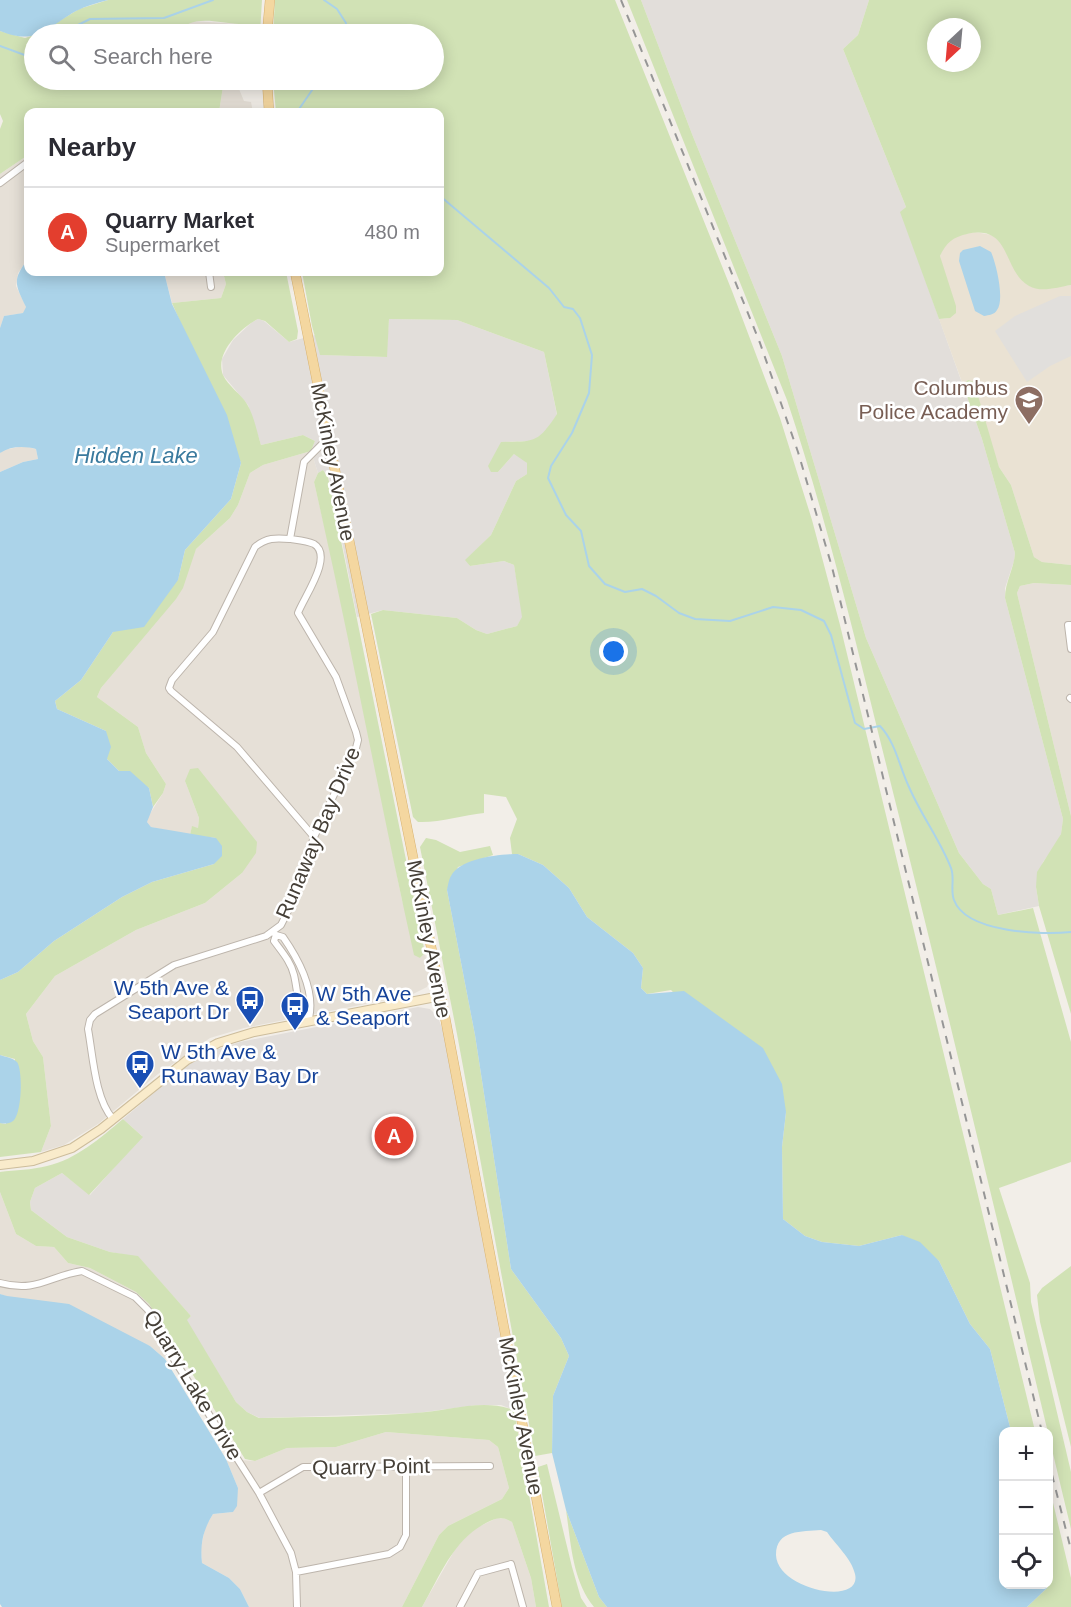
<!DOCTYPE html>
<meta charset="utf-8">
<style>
:root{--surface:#fff;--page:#f2f2f3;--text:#2b2b33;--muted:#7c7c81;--line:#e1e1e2;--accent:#e33e2e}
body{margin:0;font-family:Arial,sans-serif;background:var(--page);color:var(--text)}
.controls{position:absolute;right:18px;bottom:18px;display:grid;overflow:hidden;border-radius:12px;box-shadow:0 3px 15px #0003}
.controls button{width:54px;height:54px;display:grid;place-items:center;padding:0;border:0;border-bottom:2px solid var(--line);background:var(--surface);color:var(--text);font:30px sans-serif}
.compass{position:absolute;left:927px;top:18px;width:54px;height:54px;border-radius:50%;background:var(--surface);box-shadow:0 3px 15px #0003;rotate:206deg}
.you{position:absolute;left:614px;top:652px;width:21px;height:21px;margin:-15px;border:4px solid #fff;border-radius:50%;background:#1a73e8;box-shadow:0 0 0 9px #1a73e833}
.badge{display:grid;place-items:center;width:39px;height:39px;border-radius:50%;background:var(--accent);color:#fff;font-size:20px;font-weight:700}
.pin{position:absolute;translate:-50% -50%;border:3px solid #fff;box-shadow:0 2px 6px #0006}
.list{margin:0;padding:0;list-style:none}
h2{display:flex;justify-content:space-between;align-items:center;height:78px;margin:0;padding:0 24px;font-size:26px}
h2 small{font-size:20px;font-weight:400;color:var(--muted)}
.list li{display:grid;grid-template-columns:39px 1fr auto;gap:18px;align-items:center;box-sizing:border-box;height:90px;padding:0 24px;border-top:2px solid var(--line)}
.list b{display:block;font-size:22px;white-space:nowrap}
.list p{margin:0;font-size:20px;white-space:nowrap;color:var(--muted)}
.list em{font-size:20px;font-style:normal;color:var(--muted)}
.icon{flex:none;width:33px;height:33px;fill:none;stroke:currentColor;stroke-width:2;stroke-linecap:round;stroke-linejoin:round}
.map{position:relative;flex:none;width:1071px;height:1607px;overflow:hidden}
.search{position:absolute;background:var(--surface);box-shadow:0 3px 15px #0003;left:24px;top:24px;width:420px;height:66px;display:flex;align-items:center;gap:15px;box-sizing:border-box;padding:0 21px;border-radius:33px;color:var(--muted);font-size:22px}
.panel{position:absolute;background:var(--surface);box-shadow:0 3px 15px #0003;left:24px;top:108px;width:420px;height:168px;border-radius:12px}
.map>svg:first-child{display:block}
.residential{fill:#e6e0d7}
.industrial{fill:#e2deda}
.education{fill:#eae2d3}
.green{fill:#d1e2b5;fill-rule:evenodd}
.parking{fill:#e1dfdc}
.water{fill:#abd3e9;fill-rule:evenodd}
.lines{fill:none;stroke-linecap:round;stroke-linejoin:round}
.stream{stroke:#abd3e9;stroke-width:2}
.minor-casing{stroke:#bdb5ac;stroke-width:8}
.secondary-casing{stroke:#cdbd9c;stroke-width:10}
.primary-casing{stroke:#d7b271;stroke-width:10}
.minor{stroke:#fff;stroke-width:6}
.secondary{stroke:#f9ebcb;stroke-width:8}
.primary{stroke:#f4d7a0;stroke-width:9}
.rail{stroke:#969696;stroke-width:2;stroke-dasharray:8 8;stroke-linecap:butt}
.labels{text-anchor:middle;stroke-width:5;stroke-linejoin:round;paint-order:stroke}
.education-label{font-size:21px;fill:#785e54;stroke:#fff;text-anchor:end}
.street-label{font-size:21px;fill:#453f37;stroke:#fff}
.transit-label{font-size:21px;fill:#164399;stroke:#fff;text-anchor:start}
.water-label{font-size:22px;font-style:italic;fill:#3a7a9e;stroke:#fff}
</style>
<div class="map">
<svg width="1071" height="1607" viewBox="0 0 1071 1607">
<rect width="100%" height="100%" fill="#f2eee8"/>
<path class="residential" d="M193,21l46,3 8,10h-69l4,-8z
M224,80h16l-1,9 5,12 7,1 2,10h-34z
M28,155v104l-10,14 -2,13 10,21 -2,6 -20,3 -4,12v-154z
M164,272h59l3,12 -5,14 -49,5z
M24,446l12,3 2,10 -15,3 -23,10v-19l3,-3z
M311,451l7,22 -4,9 26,110 62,308 18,58 5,-5 5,26 -3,8 -16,8 -167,33 -34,10 -52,36 -60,50 -34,21 -23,7 10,-26 -8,-69 -10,-16 -7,-27 29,-38 81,-46 69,-27 37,-30 -57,-92 14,37 -1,10 -6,-1 -2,8 -39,-8 -4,-5 1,-5 15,-24 3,-9 -20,-31 -8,-26 -41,-30 4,-9 34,-41 61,-98 34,-31 8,-13 12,-32 13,-8z
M1034,583l37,2v231l-54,-223 3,-7z
M0,1192l16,42 20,12 18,1 14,16 22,5 46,24 13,12 28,46 -12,9 -15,-13 -150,-52z
M386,1432l103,8 9,7 11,41 -7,11 -54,27 -9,9 -37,72h-153l-9,-18 -11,-11 -27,-15 -1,-15 4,-20 8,-14 20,-2 5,-24 -12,-29 29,2 32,-13 49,-1z
M497,1518l9,1 6,3 19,56 5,29h-114l35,-61 17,-17z"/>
<path class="industrial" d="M641,0h228l-11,35 -15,14 63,158 -5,5 81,227 33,114 -1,8 -9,27v10l58,221 -2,15 -6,12 -12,16 -7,25 3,19 -41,9 -7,-26 -8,-5 -24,-31 -93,-215 -84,-282 -90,-222z
M258,319l6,2 25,21 26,-7 6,20 65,2 3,-38 68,1 87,32 13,63 -13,19 -11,7 -32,1 -3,30 16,-18 6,2 7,7v11l-11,7 -25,54 -25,25 4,6 34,-5 10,4 9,52 -6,9 -30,8 -11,-4 -19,-12 -74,-8 -26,7 -28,-140 -6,-7 -5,3 -7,-22 4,-10 -12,-6 -42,10 -13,-40 -25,-30 -1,-16 11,-19 18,-17z
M418,1007l12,2 8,8 6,17 70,376 -13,-5h-24l-60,8 -157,5 -13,-6 -11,-10 -50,-82 5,-4 -53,-59 -28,-5 -43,-15 -36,-27 -1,-8 5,-14 27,-15 28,22 52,-59 -19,-17 62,-52 27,-16 28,-9z"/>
<path class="education" d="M975,232l17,3 10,8 20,37 8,6 10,3 31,-4v280l-29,-3 -8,-5 -23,-72 -12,-18 -31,-87 -5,5 -24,-66 11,-1 -10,-62 5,-12 11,-8z"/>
<path class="green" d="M108,0h154l-2,34h-13l-8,-10c-20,-1 -50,-11 -61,10h-140l41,-25z
M275,0h340l117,291 48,127 32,102 28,105 195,806h-24l-21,-82 -20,-25 -31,-63 -37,-26 -43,11 -37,-4 -17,-6 -22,-17 -1,-72 4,-35 -115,-122 -24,4 -6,-6 2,-20 -10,-15 -46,-36 -18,-29 -26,-23 -25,-11h-6l-2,-16 7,-19 -11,-22 -22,-3v19c-21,2 -45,10 -66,9l-5,-5 -42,-203 12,-4 74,8 19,12 11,4 30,-8 5,-9 -8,-52 -10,-4 -34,5 -5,-6 26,-25 25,-54 11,-7v-11l-13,-9 -16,18h-7l-3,-6 13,-24c34,-1 36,2 56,-28l-13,-62 -87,-32 -68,-1 -2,38 -67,-2 -8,-29 -10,-54h138v-160h-164l-3,-32h161v-46h-161z
M627,0h14l51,134 90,222 84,282 93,215 24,31 8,5 7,26 35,-7 38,134v120l-72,26 31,95 1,19 40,170v57c-56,-234 -112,-471 -170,-705 -36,-142 -68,-286 -114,-424z
M869,0h202v285c-13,2 -30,8 -42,1 -27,-15 -17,-62 -62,-52 -14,3 -21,9 -27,22l16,50v7l-6,5 -11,1 -39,-107 6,-5 -63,-158 15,-14zM936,27h36v36h-36z
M0,31l25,7 9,-3v45h190l-5,32h-191v43l-28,19v-45l3,-8 -3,-7z
M223,272h63l12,59 -1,8 -8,3 -24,-21 -7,-2c-17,9 -44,34 -35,56 5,11 18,19 24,29 7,12 10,28 14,41l42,-10 12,6 -4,10 -48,14 -13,8 -12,32 -8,13 -34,31 -13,39 -7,11 -75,89 -4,9 41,30 8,26 20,31 -3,9 -10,14 -4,-19 -30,-17 -12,-12 -1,-28 -49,-22 -2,-8 26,-21 32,-48 65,-52 7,-30 46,-51 10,-36 -69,-160 49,-5 5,-14z
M968,380l6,2 25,85 12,18 23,72 8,5 29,3v20l-37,-2 -14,3 -3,7 54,223v198l-32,-108 -3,-19 1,-15 24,-38 2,-15 -58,-221c0,-16 9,-29 10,-45l-33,-114 -19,-54z
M323,470l5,7 97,476 -5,5 -6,-3c-35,-157 -64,-316 -100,-473l4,-9z
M198,768l59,74 -1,11 -14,20 -37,30 -69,27 -81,46 -29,38 7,27 10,16 8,69 -10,26 -41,5v-34l6,1 9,-65 -15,-4v-75l18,-8 36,-31 68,-44 30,-15 62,-18 2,-26 -26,-3 2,-9 6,2 1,-10 -14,-37 5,-12z
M426,838l10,2 24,12 30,-6 3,9 -35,12 -11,23 28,145 36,234 50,69 8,18 -16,40 -1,57 -17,3 -78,-422 -37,-187z
M123,1119l20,18 -54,58 -27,-22 -27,15 -5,14 1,8 36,27 43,15 28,4 53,60 -4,4 49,82 11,10 12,6c52,-1 104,-1 156,-5 34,-2 67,-15 99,-3l35,197h-13l-5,-29 -19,-56c-10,-6 -16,-4 -26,1 -33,17 -46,53 -64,84h-20l37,-72 9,-9 54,-27 7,-11 -11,-41 -9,-7 -103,-8 -50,15 -49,1 -32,13 -10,-2 -96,-155 -13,-12 -46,-24 -22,-5 -14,-16 -18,-1 -20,-12 -16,-42v-20c15,-2 32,-2 47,-6 30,-7 53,-28 76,-47z
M1071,1266v181l-31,-125 -3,-27 5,-7z
M547,1464l25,103 9,31 6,9h-25l-24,-136v-4z
M1049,1486l22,92v29h-44l20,-19 -1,-3 2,-1z
M566,1510l33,87 8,10h-13c-22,-27 -23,-64 -28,-97z"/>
<path class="parking" d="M1060,296h11v60l-21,10 -23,16 -32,-51 20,-15z"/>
<path class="water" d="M0,0h108c-11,3 -22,6 -32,11 -30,17 -39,35 -76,20z
M980,246l11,6c5,11 14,48 6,58 -3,5 -8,5 -13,6l-9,-5 -16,-50 1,-8 3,-3z
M28,259v13h136l8,32 55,111 14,48 -10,36 -46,51 -7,30 -34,47 -31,5 -32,48 -26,21 2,8 49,22 5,16 -4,12 12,12h11l19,17 4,19 -6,15 4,5 65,11 6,8v10l-8,8 -62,18 -30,15 -68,44 -36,31 -18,8v-508l23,-10 15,-3 -2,-10c-12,-3 -25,-3 -36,4v-125l4,-12 19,-3 3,-6c-11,-23 -14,-27 2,-48z
M518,854l25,11 26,23 18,29 46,36 10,15 -2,20 6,6 37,-3 79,57 19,36 4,28 -4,35 1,72 22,17 17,6 37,4 43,-11 18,7 19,19 31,63 20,25 21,82 -7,1v152l42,1 1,3 -20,19h-420l-8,-10 -33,-87 -14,-57 1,-57 16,-40 -8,-18 -50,-69 -36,-234 -28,-145c1,-5 2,-11 4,-14 9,-18 49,-22 67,-22zM821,1530l6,2c8,12 25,27 28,42 8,33 -78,16 -79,-19 0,-26 26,-23 45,-25z
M0,1055c6,2 13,3 17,7 6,8 5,52 -4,59 -4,3 -9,3 -13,2z
M0,1294l7,2 62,8 81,42 15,13 61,100 12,29 -1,18 -4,6 -20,2c-10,16 -13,30 -11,49l27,15 11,11 9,18h-247l-2,-3z"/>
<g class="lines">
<path class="stream" d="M324,0l13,9 9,14 -2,11
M60,34l30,-15 74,-1 49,-18
M0,46l30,11 4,-1
M297,112l22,-32
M440,196l109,92 15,19 9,2 7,9 12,37 -3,38 -17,40 -21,33 -3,12 18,37 15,16 8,35 16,18 20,8 17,-3 14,7 23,17 16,6 35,2 43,-14 28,3 23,11 7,14 24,88 9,6 16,-3c16,17 19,40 29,61 12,28 31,53 42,81 4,10 -1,22 3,32 12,33 88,35 117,32"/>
<g class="minor-casing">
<path id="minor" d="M0,183l28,-21
M209,272l2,15
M290,539l14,-77 24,-24
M1071,625h-3l3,24
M1070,698l1,1
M273,932l3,3 7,2c16,23 34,56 25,85
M276,935l-2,6c8,11 17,21 20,34 4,17 3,33 14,47
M113,1119c-18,-20 -20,-63 -25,-90l2,-9 5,-6 79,-49 92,-29 15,-11 10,-20 23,-68 42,-89 2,-8 -2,-8 -20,-55 -38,-64c6,-16 36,-57 16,-69 -6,-3 -16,-4 -23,-5 -15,-1 -24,-2 -36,8l-42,85 -41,48 -3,8 2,3 66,56 77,90
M0,1283c37,10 49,-7 82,-12l53,26 13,13 13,29 98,154 32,60 5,19 1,35
M259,1493l44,-26 187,-1
M296,1572l93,-18 11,-7 6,-12v-69
M460,1607l18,-34 33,-9 12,43"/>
</g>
<g class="secondary-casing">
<path id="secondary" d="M0,1165l33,-4 39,-13 29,-19 86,-69 31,-17 36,-11 187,-36"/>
</g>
<g class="primary-casing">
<path id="primary" d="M267,34l3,-34
M267,80l2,32
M295,272l146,724 116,611"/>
</g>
<use href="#minor" class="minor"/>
<use href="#secondary" class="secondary"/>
<use href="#primary" class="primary"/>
<path class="rail" d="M621,0l139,343 38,109 34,115 210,865
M1048,1459l23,91"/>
</g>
<defs>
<g id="school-pin" transform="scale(1.5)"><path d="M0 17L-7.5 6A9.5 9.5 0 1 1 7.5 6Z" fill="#8d6e63" stroke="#fff"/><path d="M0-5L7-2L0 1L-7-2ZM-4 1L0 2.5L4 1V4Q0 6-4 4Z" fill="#fff"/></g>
<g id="bus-pin" transform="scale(1.5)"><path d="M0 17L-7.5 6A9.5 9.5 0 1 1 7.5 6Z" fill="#1a4fb4" stroke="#fff"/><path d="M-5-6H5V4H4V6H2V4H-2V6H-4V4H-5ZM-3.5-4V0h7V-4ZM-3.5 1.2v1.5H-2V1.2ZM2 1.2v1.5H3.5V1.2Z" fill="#fff"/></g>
</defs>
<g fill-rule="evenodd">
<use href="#school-pin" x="1029" y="400"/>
<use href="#bus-pin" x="250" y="1000"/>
<use href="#bus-pin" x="295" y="1006"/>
<use href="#bus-pin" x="140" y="1064"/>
</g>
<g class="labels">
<g class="education-label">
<text x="1008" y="395">Columbus<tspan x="1008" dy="24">Police Academy</tspan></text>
</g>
<g class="street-label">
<text transform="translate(333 462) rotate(79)" y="7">McKinley Avenue</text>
<text transform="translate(318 833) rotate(-67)" y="7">Runaway Bay Drive</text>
<text transform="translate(429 939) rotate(79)" y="7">McKinley Avenue</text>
<text transform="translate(193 1385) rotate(59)" y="7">Quarry Lake Drive</text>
<text transform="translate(521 1416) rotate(79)" y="7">McKinley Avenue</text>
<text transform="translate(371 1467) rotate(-1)" y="7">Quarry Point</text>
</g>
<g class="transit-label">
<text x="229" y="995" text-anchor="end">W 5th Ave &amp;<tspan x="229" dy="24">Seaport Dr</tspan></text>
<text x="316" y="1001">W 5th Ave<tspan x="316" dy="24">&amp; Seaport</tspan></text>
<text x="161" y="1059">W 5th Ave &amp;<tspan x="161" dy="24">Runaway Bay Dr</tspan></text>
</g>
<g class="water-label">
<text x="136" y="463">Hidden Lake</text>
</g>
</g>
</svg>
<div class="controls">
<button>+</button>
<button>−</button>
<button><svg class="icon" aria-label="locate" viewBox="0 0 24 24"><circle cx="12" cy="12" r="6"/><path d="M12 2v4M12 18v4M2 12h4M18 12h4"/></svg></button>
</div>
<svg class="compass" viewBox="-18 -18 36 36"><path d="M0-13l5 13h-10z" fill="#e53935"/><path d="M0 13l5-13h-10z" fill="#7c7c81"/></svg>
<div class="you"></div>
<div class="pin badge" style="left:394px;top:1136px">A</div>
<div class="search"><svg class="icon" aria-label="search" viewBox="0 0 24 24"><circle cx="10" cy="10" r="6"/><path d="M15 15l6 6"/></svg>Search here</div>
<section class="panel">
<h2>Nearby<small></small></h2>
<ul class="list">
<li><span class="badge">A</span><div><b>Quarry Market</b><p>Supermarket</p></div><em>480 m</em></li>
</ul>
</section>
</div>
